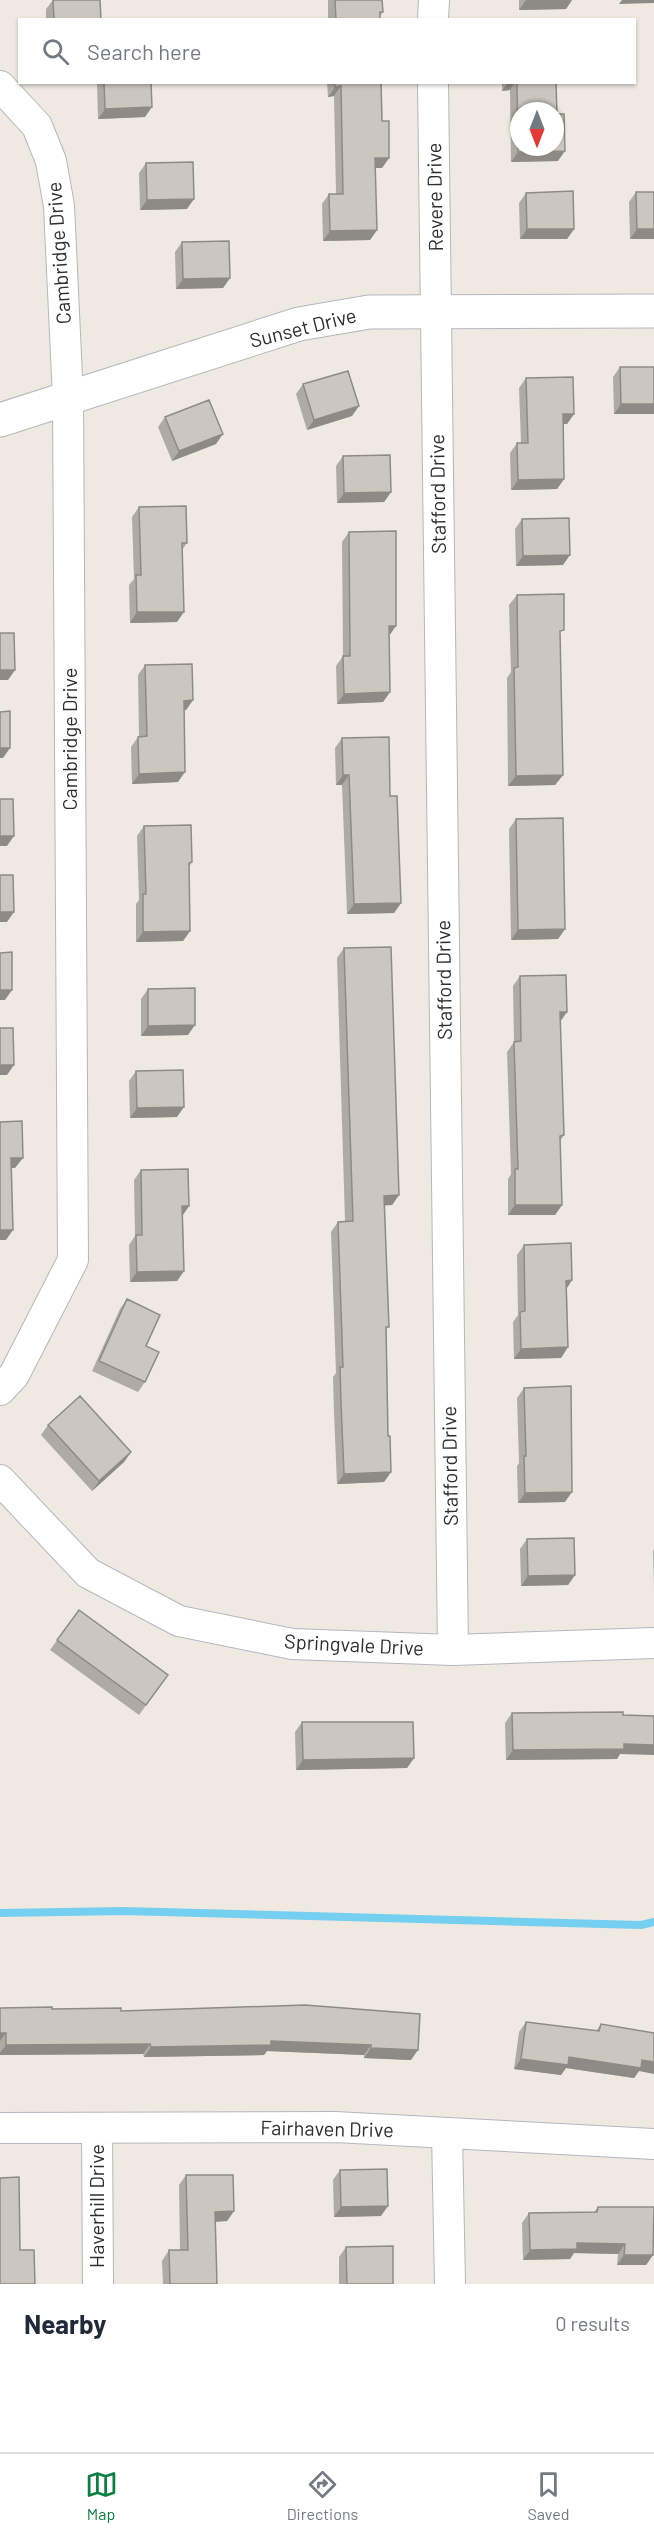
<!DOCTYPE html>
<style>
:root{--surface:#fff;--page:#f2f2f3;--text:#1f2937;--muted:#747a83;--line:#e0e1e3;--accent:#0b8043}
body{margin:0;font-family:Barlow,sans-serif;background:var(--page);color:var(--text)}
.compass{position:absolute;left:510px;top:102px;width:54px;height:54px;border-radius:50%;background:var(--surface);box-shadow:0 2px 4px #0004;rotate:180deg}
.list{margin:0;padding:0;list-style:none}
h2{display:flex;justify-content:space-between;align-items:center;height:78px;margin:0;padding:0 24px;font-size:26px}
h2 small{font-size:20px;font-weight:400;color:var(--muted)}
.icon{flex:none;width:33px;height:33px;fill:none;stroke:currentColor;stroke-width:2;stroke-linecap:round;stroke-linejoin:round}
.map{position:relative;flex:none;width:654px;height:2284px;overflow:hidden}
.search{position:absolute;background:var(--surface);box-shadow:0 2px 4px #0004;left:18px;right:18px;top:18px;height:66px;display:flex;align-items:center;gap:15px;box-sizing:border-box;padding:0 21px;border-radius:0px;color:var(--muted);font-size:22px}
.sheet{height:168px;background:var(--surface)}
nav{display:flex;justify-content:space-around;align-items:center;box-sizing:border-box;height:84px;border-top:2px solid var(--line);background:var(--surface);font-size:16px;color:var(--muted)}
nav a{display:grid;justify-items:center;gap:3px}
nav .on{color:var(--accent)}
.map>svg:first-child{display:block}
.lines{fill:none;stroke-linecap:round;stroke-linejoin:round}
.stream{stroke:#75cff0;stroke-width:8}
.minor-casing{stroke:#b4b7c1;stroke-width:32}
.tertiary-casing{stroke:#b4b7c1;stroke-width:35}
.minor{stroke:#fff;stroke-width:30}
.tertiary{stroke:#fff;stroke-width:33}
.wall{fill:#afaba4}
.shaded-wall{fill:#8e8b86}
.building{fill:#cbc7bf;stroke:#8e8b86;stroke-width:1.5;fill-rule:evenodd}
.labels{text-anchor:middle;stroke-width:4.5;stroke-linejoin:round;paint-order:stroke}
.street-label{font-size:20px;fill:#2e2e2e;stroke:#fff}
</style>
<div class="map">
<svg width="654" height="2284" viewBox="0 0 654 2284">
<rect width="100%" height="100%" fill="#efe9e1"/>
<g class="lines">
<path class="stream" d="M0,1913l124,-2 517,14 13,-3"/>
<g class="minor-casing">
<path id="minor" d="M433,20l1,-20
M433,82l20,1568
M0,86l37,40 14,35 8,45 9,192 5,862 -59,115 -14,15
M0,1480l88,93 91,48 113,23 161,6 201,-7
M0,2128l335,-1 319,17
M97,2128l1,156
M447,2133l3,151"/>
</g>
<g class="tertiary-casing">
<path id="tertiary" d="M0,420l299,-96 70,-12 285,-1"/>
</g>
<use href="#minor" class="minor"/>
<use href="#tertiary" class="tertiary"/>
</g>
<path class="wall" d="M53,0h47l1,20h-55v-11z
M328,0h54l1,12 -3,4v4h-52z
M519,0h53l-6,9 -47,1z
M97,82h54l-6,35 -47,2z
M327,82h54l1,39 7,37 -7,10h-7l2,62 -7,10 -47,1 -1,-37 7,-10h7l-2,-98 -6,1z
M502,82h54l2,79 -47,1 -1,-72 -8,1z
M146,163l41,46 -47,1 -1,-37z
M636,192h18v47h-24l-1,-37z
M526,193l48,36 -7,10h-47l-1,-36z
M182,242l48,36 -7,10 -47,1 -1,-37z
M620,367h34v47h-40l-1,-37z
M526,378l48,36 -7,10h-3v55l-7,10 -46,1 -1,-37 7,-10h4l-2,-55z
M303,384l49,32 -45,14 -11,-36z
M165,417l51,27 -44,17 -14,-34z
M343,456l48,36 -7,10 -47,1 -1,-37z
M139,507l48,36 -5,7 -5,72 -47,1 -1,-38 5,-6 -2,-62z
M522,519l41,46 -47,1 -1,-37z
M349,532l40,104 1,56 -7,10 -46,2 -1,-38 7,-10 -1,-114z
M517,595l43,41 3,139 -8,10 -47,1 -1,-108 4,-6 -2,-67z
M145,665l48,35 -7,10h-2l-6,72 -46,2 -1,-37 7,-10h1l-1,-62z
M342,738l48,58 11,107 -7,10 -47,1 -5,-129h-6l-1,-37z
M516,819l49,110 -7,10 -47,1 -2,-111z
M144,826l48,36 -3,5 1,64 -7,10 -47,1v-38l3,-4 -2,-64z
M344,948l55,247 -7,10h-7l3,231 3,36 -7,10 -47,2 -3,-71 -1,-36 3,-4 -5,-141 7,-10 7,-1 -8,-263z
M520,976l40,46 4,113 -4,6 2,64 -7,10h-47v-36l3,-5 -4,-122 7,-10 -1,-56z
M148,989l40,46 -47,1v-37z
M136,1071l41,46 -47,1 -1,-37z
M141,1170l48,36 -6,9 1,56 -7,10 -47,1 -1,-37 6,-9 -1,-56z
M524,1245l48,35 -5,8 1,59 -7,11 -47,1 -1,-37 5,-7 -1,-60z
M127,1299l19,47 -1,36 -7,10 -46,-21 28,-62z
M524,1388l41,114 -47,1 -1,-37 2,-3 -2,-65z
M48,1425l83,27 -7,10 -32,29 -51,-56z
M527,1539l48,36 -7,10 -47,1 -1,-37z
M654,1549v38l-1,-36z
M79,1610l89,65 -29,40 -89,-65z
M512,1713l108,41 -3,5 -111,1 -1,-37z
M302,1722l112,36 -7,10 -111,2 -1,-38z
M305,2005l106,55 -47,-2v-3l-97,-4 -3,4 -120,2 -1,-3 -143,1v-47l121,3z
M526,2022l70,9 5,-7 38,47 -5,7 -68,-10 -5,7 -47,-6 5,-37z
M340,2170l41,46 -47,1 -1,-37z
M186,2175l48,36 -7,10 -12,1 2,62h-54l-1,-23 7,-11h11l-1,-65z
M598,2207l55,48 -7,10h-29l1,-11 -44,-1 -4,6 -47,1 -1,-37 7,-10 65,-1z
M346,2247l47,37h-54v-27z"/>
<path class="shaded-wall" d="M526,0h46l-6,9 -47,1z
M622,0h32v3l-35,1z
M508,82h7l-5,8 -8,1z
M341,86l-7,10 -6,1 7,-10z
M152,107l-7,10 -47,2 7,-10z
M565,151l-7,10 -47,1 7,-10z
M375,158h14l-7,10h-14z
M194,199l-7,10 -47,1 7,-10z
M527,229h47l-7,10h-47z
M637,229h17v10h-24z
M377,230l-7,10 -47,1 7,-10z
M230,278l-7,10 -47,1 7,-10z
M621,404h33v10h-40z
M359,406l-7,10 -45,14 7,-10z
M563,414h11l-7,10h-11z
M223,434l-7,10 -44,17 7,-10z
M564,479l-7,10 -46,1 7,-10z
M391,492l-7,10 -47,1 7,-10z
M570,555l-7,10 -47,1 7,-10z
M137,612h47l-7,10 -47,1z
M389,626h7l-7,10z
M0,670h15l-7,10h-8z
M390,692l-7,10 -46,2 7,-10z
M193,700l-7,10 -9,1 7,-10z
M0,748h10l-7,10h-3z
M185,772l-7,10 -46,2 7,-10z
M343,775h6l-7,10h-6z
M563,775l-8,10 -47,1 8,-10z
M0,836h14l-7,10h-7z
M401,903l-7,10 -47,1 7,-10z
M0,912h14l-7,10h-7z
M565,929l-7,10 -47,1 7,-10z
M190,931l-7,10 -47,1 7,-10z
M0,990h12l-7,10h-5z
M560,1012h7l-7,10z
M195,1025l-7,10 -47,1 7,-10z
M0,1065h14l-7,10h-7z
M184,1107l-7,10 -47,1 7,-10z
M11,1158h12l-8,10h-11z
M399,1195l-7,10 -15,1 7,-10z
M515,1205h47l-7,10h-47z
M182,1206h7l-7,10z
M0,1230h13l-7,10h-6z
M184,1271l-7,10 -47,1 7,-10z
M572,1280l-7,11 1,-10z
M568,1347l-7,11 -47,1 7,-10z
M131,1452l-7,10 -32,29 7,-10z
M391,1472l-7,10 -47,2 7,-10z
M572,1492l-7,10 -47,1 7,-10z
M575,1575l-7,10 -47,1 7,-10z
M624,1744l30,1v10l-34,-1 -3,5 -111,1 7,-10z
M414,1758l-7,10 -111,2 7,-10z
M0,2033h6l-6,8z
M271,2041l100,4 -7,10 -97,-4 -3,4 -120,2 7,-10z
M150,2044l-7,10 -143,1v-2l6,-8z
M371,2048l47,2 -7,10 -47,-2z
M569,2057l73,3 12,2v12l-15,-3 -5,7 -68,-10 -5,7 -47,-6 7,-10z
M388,2206l-7,10 -47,1 7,-10z
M234,2211l-7,10 -19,1 7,-10z
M577,2243l48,1 -7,10 -44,-1 -4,6 -47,1 7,-10z
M624,2255h29l-7,10h-29z"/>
<path class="building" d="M53,0h47l1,20h-47z
M335,0h47l1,12h-3v8h-44z
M104,82h47l1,25 -47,2z
M334,82h47l1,39h7v37h-14l2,72 -47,1 -1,-37h14l-2,-108 -6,1z
M517,82h39l1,32h7l1,37 -47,1zM519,111h36v36h-36z
M193,162l1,37 -47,1 -1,-37z
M573,191l1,38h-47l-1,-36z
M636,192h18v37h-17z
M229,241l1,37 -47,1 -1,-37z
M620,367h34v37h-33z
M348,371l11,35 -45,14 -11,-36z
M573,377l1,37h-11l1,65 -46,1 -1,-37h11l-2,-65z
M209,400l14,34 -44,17 -14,-34z
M390,455l1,37 -47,1 -1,-37z
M186,506l1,37h-5l2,69h-47l-1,-37h5l-2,-68z
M569,518l1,37 -47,1 -1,-37z
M396,531v95h-7l1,66 -46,2 -1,-38h7l-1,-124z
M564,594v36l-4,1 3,144 -47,1 -2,-108 4,-1 -1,-72z
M0,633h14l1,37h-15z
M192,664l1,36 -9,1 1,71 -46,2 -1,-37 9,-1 -2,-71z
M10,711v37h-10v-36z
M389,737l1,59h7l4,107 -47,1 -5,-129h-6l-1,-37z
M0,799h13l1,37h-14z
M563,818l2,111 -47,1 -2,-111z
M191,825l1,37 -3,1 1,68 -47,1v-38h3l-2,-68z
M0,875h13l1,37h-14z
M391,947l8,248 -15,1 5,131h-3l2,109h2l1,36 -47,2 -3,-71 -1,-36h3l-5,-145 15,-1 -9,-273z
M12,952v38h-12v-37z
M566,975l1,37h-7l4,123 -4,1 2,69h-47v-36h3l-4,-127 7,-1 -1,-65z
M195,988v37l-47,1v-37z
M0,1028h13l1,37h-14z
M183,1070l1,37 -47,1 -1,-37z
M22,1121l1,37h-12l2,72h-13v-108z
M188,1169l1,37h-7l2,65 -47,1 -1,-37h6l-1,-65z
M571,1243l1,37 -6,1 2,66 -47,2 -1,-37 5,-1 -1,-66z
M127,1299l33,16 -14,31 13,6 -14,30 -46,-21z
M571,1386l1,106 -47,1 -1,-37h2l-2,-68z
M80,1396l51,56 -32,29 -51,-56z
M574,1538l1,37 -47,1 -1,-37z
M79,1610l89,65 -22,30 -89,-65z
M623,1712v3l31,1v29l-30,-1v5l-111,1 -1,-37z
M302,1722h111l1,36 -111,2z
M305,2005l115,9 -2,36 -47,-2v-3l-100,-4v4l-120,2 -1,-3 -144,1v-12h-6v-25l52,-1v2l69,-1v3z
M526,2022l73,9 2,-7 53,9v29l-12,-2 -1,8 -72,-11 -1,8 -47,-6z
M387,2169l1,37 -47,1 -1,-37z
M186,2175h47l1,36 -19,1 2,72h-47l-1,-34h19z
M19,2177l1,73h14l1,34h-35v-106z
M598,2207h56l-1,48h-29l1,-11 -48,-1v6l-47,1 -1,-37 68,-1z
M393,2246v38h-46l-1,-37z"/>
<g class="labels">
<g class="street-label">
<text transform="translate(435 197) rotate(-91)" y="7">Revere Drive</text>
<text transform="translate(59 253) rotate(-94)" y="7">Cambridge Drive</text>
<text transform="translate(303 328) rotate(-14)" y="7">Sunset Drive</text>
<text transform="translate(438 494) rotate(-91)" y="7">Stafford Drive</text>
<text transform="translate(70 739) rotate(-90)" y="7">Cambridge Drive</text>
<text transform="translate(444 980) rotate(-91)" y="7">Stafford Drive</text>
<text transform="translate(450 1466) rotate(-91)" y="7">Stafford Drive</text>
<text transform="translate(354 1645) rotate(3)" y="7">Springvale Drive</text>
<text transform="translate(327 2129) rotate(1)" y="7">Fairhaven Drive</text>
<text transform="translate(97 2206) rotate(-90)" y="7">Haverhill Drive</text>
</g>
</g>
</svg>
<svg class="compass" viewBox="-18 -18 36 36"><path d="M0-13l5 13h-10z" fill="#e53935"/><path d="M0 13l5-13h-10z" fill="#747a83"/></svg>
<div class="search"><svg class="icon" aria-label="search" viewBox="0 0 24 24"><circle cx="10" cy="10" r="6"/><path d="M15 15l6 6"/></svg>Search here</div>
</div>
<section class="sheet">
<h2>Nearby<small>0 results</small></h2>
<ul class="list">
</ul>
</section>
<nav>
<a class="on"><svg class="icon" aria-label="map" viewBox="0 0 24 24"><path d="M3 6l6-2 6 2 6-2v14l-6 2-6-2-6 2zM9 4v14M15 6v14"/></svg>Map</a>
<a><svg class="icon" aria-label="directions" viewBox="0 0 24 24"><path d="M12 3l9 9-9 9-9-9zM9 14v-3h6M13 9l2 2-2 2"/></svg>Directions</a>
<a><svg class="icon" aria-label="saved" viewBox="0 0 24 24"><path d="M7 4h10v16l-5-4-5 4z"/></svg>Saved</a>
</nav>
